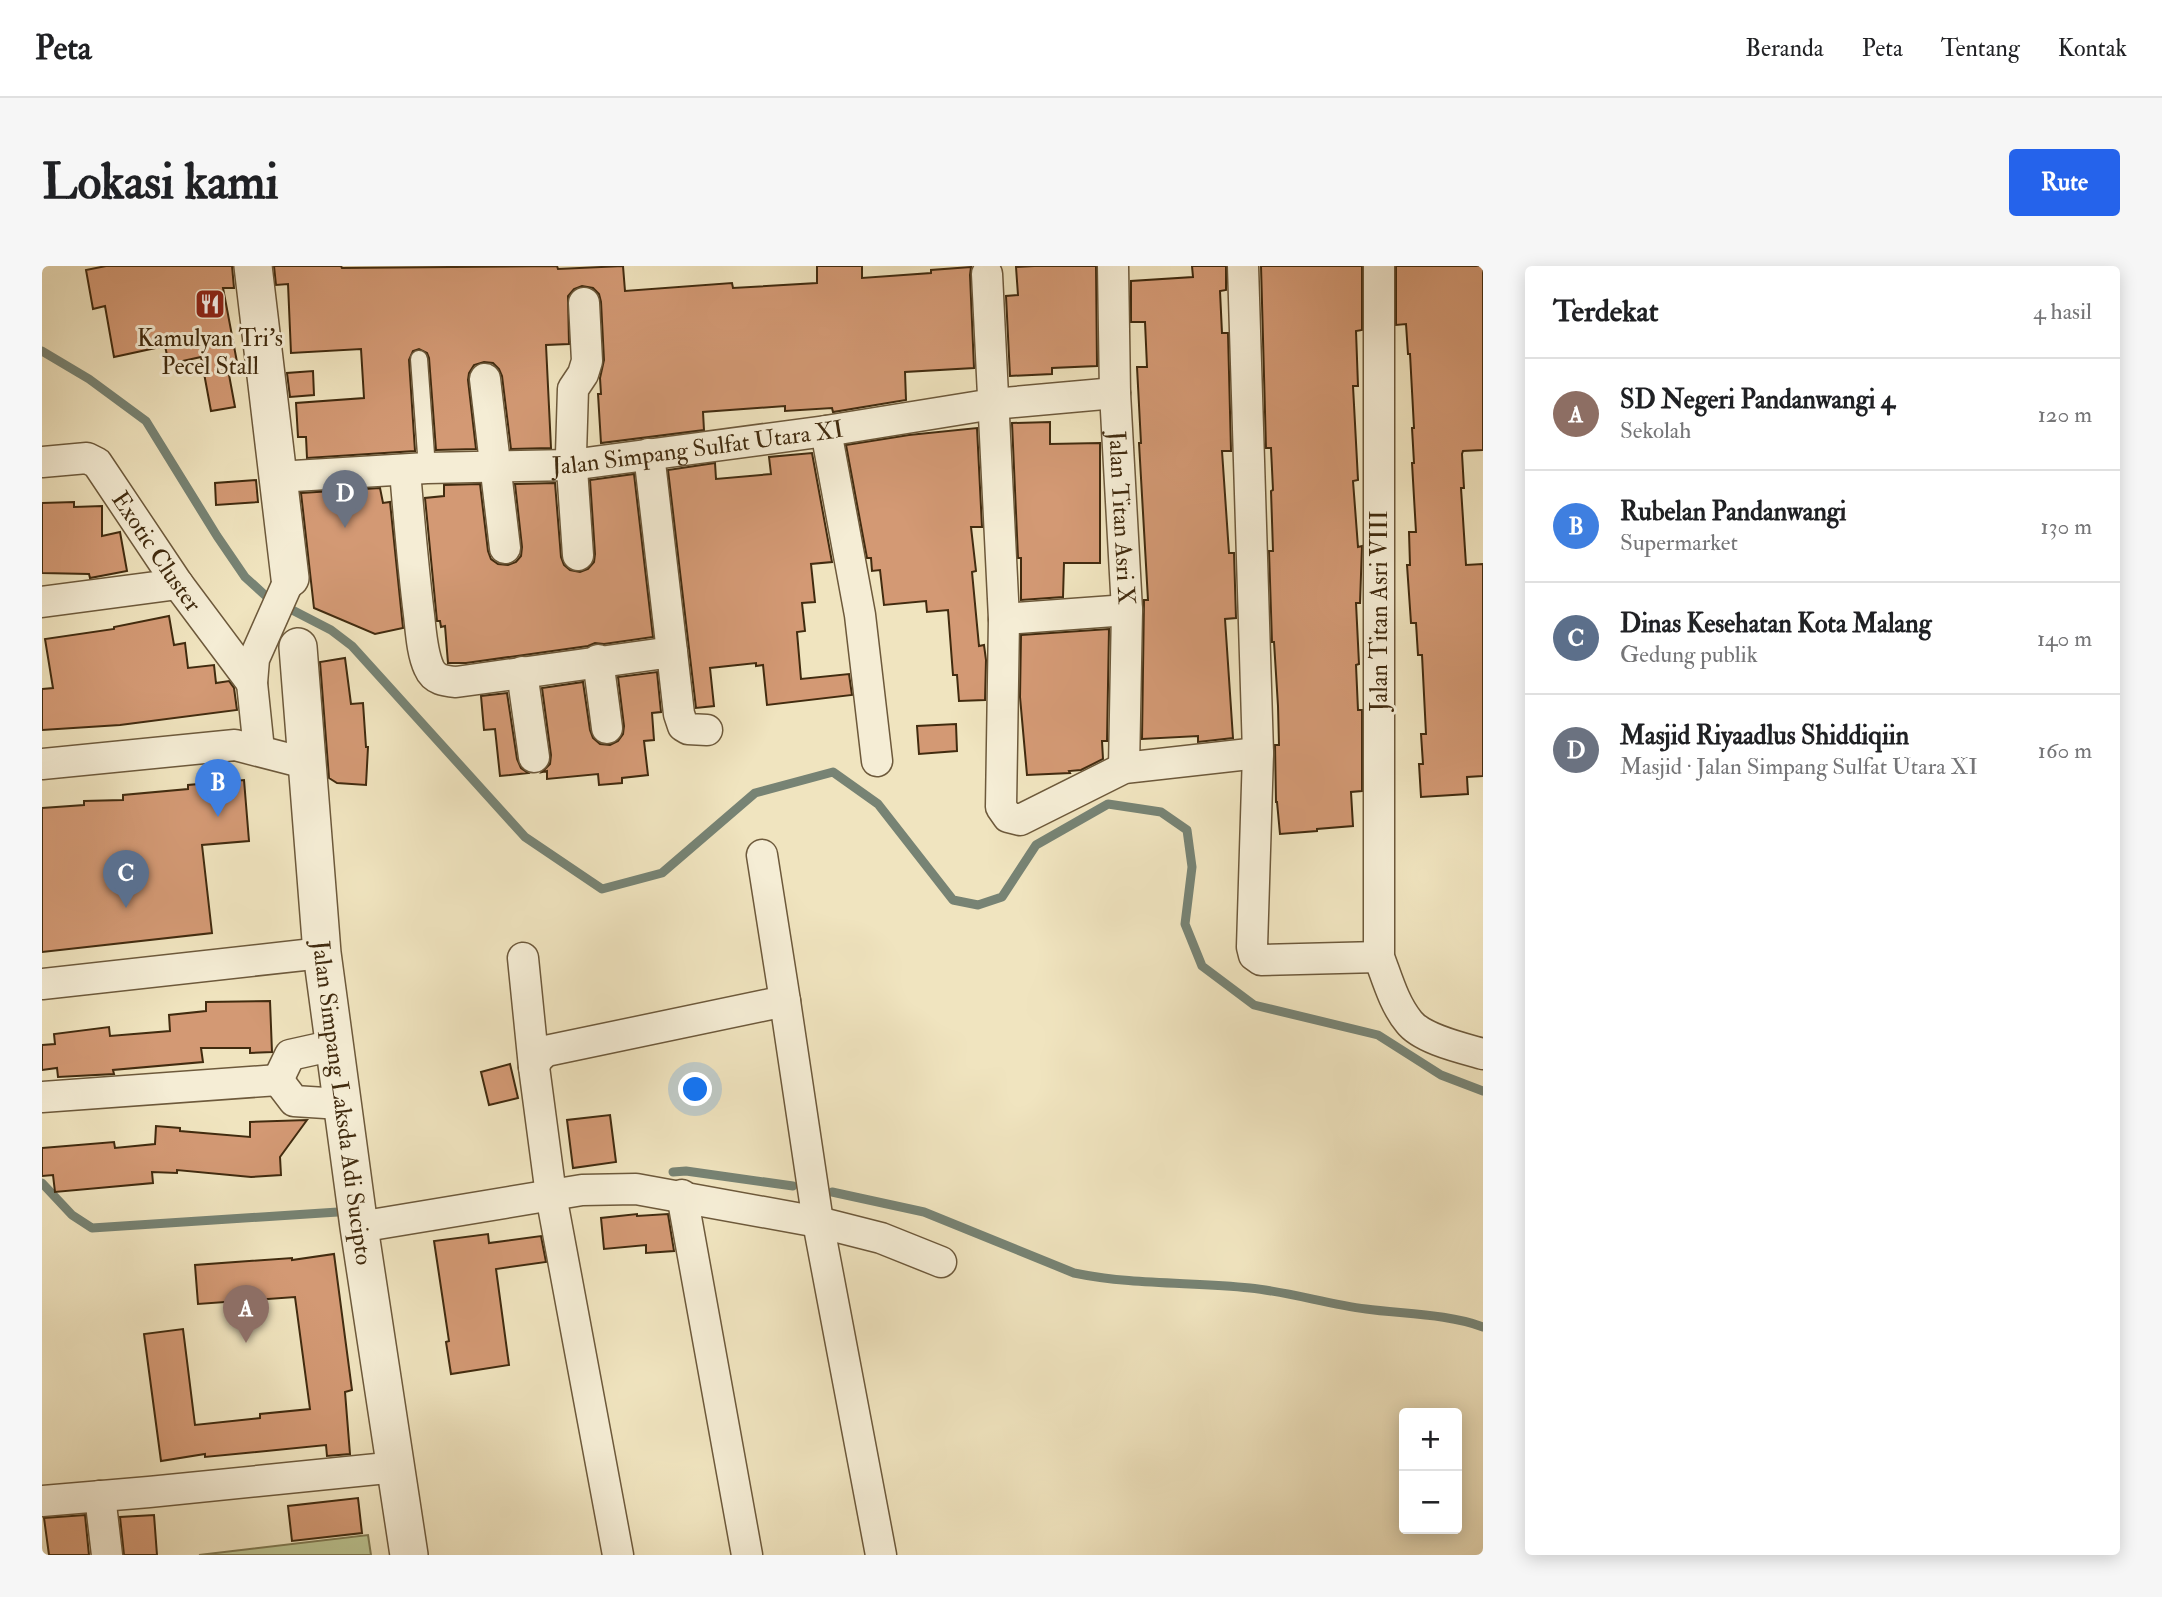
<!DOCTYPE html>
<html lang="id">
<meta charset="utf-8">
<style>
:root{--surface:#fff;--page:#f6f6f6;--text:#202124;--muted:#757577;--line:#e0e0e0;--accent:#2563eb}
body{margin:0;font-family:"IM FELL Double Pica",serif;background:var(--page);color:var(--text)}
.controls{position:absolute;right:21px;bottom:21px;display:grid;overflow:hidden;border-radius:7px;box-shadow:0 4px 18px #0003}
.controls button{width:63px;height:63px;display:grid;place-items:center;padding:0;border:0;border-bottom:2px solid var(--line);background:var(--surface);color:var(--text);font:35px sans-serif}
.you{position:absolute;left:654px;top:824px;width:24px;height:24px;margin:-18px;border:5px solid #fff;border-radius:50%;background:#1a73e8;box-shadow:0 0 0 10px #1a73e833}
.badge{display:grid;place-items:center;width:46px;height:46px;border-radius:50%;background:var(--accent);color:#fff;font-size:23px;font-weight:700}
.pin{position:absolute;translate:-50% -58px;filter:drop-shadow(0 2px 4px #0008)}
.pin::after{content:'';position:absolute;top:37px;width:24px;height:21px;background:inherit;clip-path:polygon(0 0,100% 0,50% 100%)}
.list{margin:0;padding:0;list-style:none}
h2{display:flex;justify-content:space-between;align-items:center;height:91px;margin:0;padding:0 28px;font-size:30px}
h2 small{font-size:23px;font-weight:400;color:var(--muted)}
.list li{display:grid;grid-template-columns:46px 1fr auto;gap:21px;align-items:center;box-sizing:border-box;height:112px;padding:0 28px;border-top:2px solid var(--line)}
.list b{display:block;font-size:26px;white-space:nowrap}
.list p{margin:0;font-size:23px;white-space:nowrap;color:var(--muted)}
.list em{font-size:23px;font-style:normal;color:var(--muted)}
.map{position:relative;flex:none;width:1441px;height:1289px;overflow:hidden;border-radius:7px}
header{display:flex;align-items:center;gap:42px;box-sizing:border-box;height:98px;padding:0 35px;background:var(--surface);border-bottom:2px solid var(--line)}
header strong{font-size:33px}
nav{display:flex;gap:38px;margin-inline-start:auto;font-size:24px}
.intro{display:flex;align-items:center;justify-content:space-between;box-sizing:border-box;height:168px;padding:0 42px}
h1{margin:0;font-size:49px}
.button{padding:18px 32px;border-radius:7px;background:var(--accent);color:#fff;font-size:24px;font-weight:700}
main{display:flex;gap:42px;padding:0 42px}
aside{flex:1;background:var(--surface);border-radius:7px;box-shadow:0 4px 18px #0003}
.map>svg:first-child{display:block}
.garden{fill:#bbc491;stroke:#7e7850;stroke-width:2}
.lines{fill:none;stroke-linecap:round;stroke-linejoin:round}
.stream{stroke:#778374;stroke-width:9}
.building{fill:#d39974;stroke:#412b0f;stroke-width:2}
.service-casing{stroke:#6d593b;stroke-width:19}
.minor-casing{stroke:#6d593b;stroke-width:33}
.tertiary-casing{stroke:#6d593b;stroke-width:40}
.service{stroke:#f5edd5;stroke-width:16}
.minor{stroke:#f5edd5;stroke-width:30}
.tertiary{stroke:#f5edd5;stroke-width:37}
.labels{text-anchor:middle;stroke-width:6;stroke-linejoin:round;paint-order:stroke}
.poi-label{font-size:24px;fill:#412b0f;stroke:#f5edd5}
.street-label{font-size:24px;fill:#412b0f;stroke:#f5edd5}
</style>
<header>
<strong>Peta</strong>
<nav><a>Beranda</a><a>Peta</a><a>Tentang</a><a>Kontak</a></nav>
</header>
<div class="intro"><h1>Lokasi kami</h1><a class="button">Rute</a></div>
<main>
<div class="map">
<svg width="1441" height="1289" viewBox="0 0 1441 1289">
<rect width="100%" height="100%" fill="#f0e4bf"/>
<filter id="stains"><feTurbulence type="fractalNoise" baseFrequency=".00286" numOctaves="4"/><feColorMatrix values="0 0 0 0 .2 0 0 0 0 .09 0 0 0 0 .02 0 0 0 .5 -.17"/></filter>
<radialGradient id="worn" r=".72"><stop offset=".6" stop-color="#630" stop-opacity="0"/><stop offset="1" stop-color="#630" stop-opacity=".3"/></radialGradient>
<path class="garden" d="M326,1269l3,20h-172z"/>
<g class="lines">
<path class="stream" d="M0,85l47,28 57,42 71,115 28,41 22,20 64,33 21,16 173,191 77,52 60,-16 93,-80 78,-21 45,32 75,96 25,5 24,-8 34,-52 72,-41 53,8 26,18 5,37 -7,57 17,42 52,39 124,30 63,40 42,16
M631,906l13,-1 107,15
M0,917l30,32 20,13 246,-16
M790,926l92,20 150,61c58,12 118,9 176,15 40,4 77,16 116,21 37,5 83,5 117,18"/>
</g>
<path class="building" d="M64,0h126l2,22h-11l14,74 -10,2 8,43 -24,4 -10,-54 -32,7 -4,-18 -51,11 -9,-51 -12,3 -7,-39z
M232,0h67l1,2 215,-2 1,3 65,-3 2,25 107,-8 1,5 84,-5v-17h45v12l69,-5v-3l40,-3 -1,8 4,93 -69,4 1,28 -73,12 -1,-4 -47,3v-5l-82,6 1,18 -103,13 -3,-49h3l-1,-16 4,-18 -3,-58 -2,-8 -6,-6 -11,-2 -8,3 -6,7 1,48 -23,1 5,103 -40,1 -9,-73 -3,-7 -6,-6 -9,-1 -10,3 -5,8 -1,7 8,69 -40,1 -7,-92 -2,-5 -8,-4 -6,2 -4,9 6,91 -108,7 -1,-21h-8l-2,-34 68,-5 -3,-49 -70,4 -3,-69 -12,1z
M992,0h62l1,100 -45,2v6l-42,2 -4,-80 12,-1 -2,-28z
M1150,0h34v24l-6,1 2,42h6l3,118h-9l7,102h5l2,65 -11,1 8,119 -35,4v-6l-56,3 2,-139h4l-9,-157h2l-4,-76h10l-2,-45h-14v-41l62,-4z
M1219,0h101v64l-6,1 2,55h-5l5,94 -5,1 5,66 4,-1 -2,57h-4l3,61 -3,1 2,45h4v81l-11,1 2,34 -36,3v2l-37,3 -3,-32h-1l-1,-57h4l-1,-39 -4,-64h-2l-3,-91h4l-2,-60 2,-1 -2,-42h-5z
M1354,0h87v184l-20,1 -1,3 2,34h-3l5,77 17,-1v212l-16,1 1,17 -47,3 -2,-33h4l-2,-30h5l-4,-79h-4l-2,-32h-5l-4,-58h3l-1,-33h7l-4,-69h2l-2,-35h2l-4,-74h-2l-2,-30 -10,1z
M271,105l1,24 -24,2 -3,-24z
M1008,156v22l50,-1v120h-36l-1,34 -42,3v-42h-3l-6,-135z
M935,162l5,99h-11l5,44 -4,1 7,74 5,-1 2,15 -1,40 -26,1 -2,-26h-4l-5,-65 -21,2 -1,-11 -42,4 -4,-35 -8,1 -1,-13h-4l-21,-113 63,-10z
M770,187l20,109 -21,2 4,38 -13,1 3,28 -8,1 4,47 48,-5 3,21 -85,10 -4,-40 -7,1v-3l-46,5 4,38 -18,2 -28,-238 47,-7 1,16 55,-5 -2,-17z
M592,208l19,163 -49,7 -9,-1 -7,3 -122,17h-18l-3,-37 -4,1 -1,-6h-3l-12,-123 19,-2v-11l36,-1 8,67 3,8 7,5 10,1 8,-3 5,-6 1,-9 -7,-63 40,-1 6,74 3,8 6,5 10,2 8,-3 6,-7 1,-8 -5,-74z
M214,214l2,22 -42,3 -1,-22z
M338,222l3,15 7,-1 13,126 -28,6 -61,-26 -13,-115z
M32,236v5l28,-1v30l18,-4 7,39 -37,7 -1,-4 -47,-1v-70z
M127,350l5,29 11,-2 3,25 26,-3 2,18 13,-2 5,7 3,22 -117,15 -78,5v-41l11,-1 -8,-49 69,-10v-2z
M1067,363l-2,112h-5l1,18 -22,11 -12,1 1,2 -43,2 -7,-78 1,-62z
M303,392l6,46 12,-1 3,44h2l-2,38 -29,-2 -8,-5 -9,-116z
M615,406l4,40 -9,1 2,27 -10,1 4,34 -26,3v5l-23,2 -1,-11 -51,5v-8l-5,1 8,-8 1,-9 -9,-67 41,-6 7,48 3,8 7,6 10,1 8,-4 5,-7 1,-8 -6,-49z
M465,427l10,66 4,9 7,5 -28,3 -5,-47 -11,1 -3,-34z
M914,458l1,27 -38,3 -2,-28z
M202,514l5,61 -47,4 10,88 -170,19v-144l42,-3v-4l39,-1v-5l65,-6v-4z
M228,735l2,51 -22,1v-5h-49l2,14 -90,8 1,4 -56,3 -1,-9 -15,2v-25l13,-1 -1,-10 55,-7 1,9 60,-5 -1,-16 37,-4v-9z
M468,798l8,34 -29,7 -8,-33z
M568,849l6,47 -43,6 -6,-48z
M265,854l-27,37 1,18 -30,2 -74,-7v3l-25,-1 1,11 -98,9 -2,-17 -11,1v-28l72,-6 1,6 40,-4 1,-18 24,2v3l70,6v-15z
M595,948v2l31,-2 6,37 -28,2v-8l-42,4 -3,-31z
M446,968l1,9 52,-7 5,26 -50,7 13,96 -58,9 -5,-32 3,-1 -15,-100z
M292,988l18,136 -7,2 5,62 -23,2 -1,-11 -121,12v-3l-44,7 -17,-127 39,-5 12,96 65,-7v-4l50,-5 -15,-112 -97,7 -3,-39 97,-7v2z
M316,1232l4,35 -70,8 -4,-35z
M43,1249l4,40h-40l-5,-37z
M112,1249l3,40h-33l-4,-38z"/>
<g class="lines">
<g class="service-casing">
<path id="service" d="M377,93l8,109"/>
</g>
<g class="minor-casing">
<g id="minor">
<path id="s1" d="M1071,0l2,127 12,217 -3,158"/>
<path d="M1201,0l15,487 -6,194 2,8 7,5 118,-3"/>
<path d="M1337,0v691c8,21 15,47 30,65 13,17 53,26 74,32"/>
<path d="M945,8l17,345 -3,188 7,10 12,3 104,-52 134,-15"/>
<path d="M443,113l20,169"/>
<path d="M784,165l34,184 17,146"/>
<path d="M607,188l23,198"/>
<path id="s2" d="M0,196l45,-4 10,5 81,121 74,99"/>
<path d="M363,205c4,48 8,96 14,144 2,17 3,38 10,53 5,12 16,13 27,14l216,-30 7,62 4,12 5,3 19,1"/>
<path id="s3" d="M235,211l150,-9 144,-3 255,-34 167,-27 122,-11"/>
<path d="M536,289l-7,-101 2,-65 10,-15 4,-13 -3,-58"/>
<path d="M0,336l136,-18"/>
<path d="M962,353l123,-9"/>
<path d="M556,394l9,68"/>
<path d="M480,406l12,85"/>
<path d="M217,484l-7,-67 2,-24 36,-81"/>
<path d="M0,498l193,-19 70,18"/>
<path d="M720,589l23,146"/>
<path d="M481,692l11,109"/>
<path d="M0,718l280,-31"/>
<path d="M236,814l12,-25 45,-10"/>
<path d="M236,814l16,21 47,3"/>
<path d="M0,831l236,-17"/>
<path d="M640,929l65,360"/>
<path d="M317,961l223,-37 54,-1 182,33 63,16 60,24"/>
<path d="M58,1230l7,59"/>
<path d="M0,1235l107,-9 248,-25"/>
<path d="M576,1289l-67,-360 -17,-128 4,-9 8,-7 239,-50 33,221 63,333"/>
</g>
</g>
<g class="tertiary-casing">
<g id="tertiary">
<path d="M211,0l37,312"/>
<path id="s4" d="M256,381l24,306 37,274 50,328"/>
</g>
</g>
<use href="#service" class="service"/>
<use href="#minor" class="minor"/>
<use href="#tertiary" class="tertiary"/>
</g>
<defs>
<g id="restaurant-square" transform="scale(1.575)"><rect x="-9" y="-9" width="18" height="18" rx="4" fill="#8f2418" stroke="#f5edd5"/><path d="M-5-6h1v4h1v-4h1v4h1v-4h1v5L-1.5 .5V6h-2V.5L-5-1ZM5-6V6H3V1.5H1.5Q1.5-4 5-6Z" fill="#fff"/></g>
</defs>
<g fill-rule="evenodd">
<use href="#restaurant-square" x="168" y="38"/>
</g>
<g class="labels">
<g class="poi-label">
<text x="168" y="80">Kamulyan Tri's<tspan x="168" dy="28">Pecel Stall</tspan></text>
</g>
<g class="street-label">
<text dy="8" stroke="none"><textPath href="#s3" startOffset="422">Jalan Simpang Sulfat Utara XI</textPath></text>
<text dy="8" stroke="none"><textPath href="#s1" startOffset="252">Jalan Titan Asri X</textPath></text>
<text dy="8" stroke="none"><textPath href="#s2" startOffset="163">Exotic Cluster</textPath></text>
<text transform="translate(1337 345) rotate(-90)" y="8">Jalan Titan Asri VIII</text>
<text dy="8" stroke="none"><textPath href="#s4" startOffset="458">Jalan Simpang Laksda Adi Sucipto</textPath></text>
</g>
</g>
<rect width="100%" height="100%" filter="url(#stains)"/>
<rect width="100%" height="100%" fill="url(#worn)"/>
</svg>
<div class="controls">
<button>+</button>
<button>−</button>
</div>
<div class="you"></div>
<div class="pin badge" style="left:204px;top:1077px;background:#8d6e63">A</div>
<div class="pin badge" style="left:176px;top:551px;background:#3f7fe0">B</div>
<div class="pin badge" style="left:84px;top:642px;background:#5c6f8a">C</div>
<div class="pin badge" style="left:303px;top:262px;background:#6b7280">D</div>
</div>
<aside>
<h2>Terdekat<small>4 hasil</small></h2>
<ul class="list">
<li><span class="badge" style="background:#8d6e63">A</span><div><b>SD Negeri Pandanwangi 4</b><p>Sekolah</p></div><em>120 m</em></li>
<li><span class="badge" style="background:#3f7fe0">B</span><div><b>Rubelan Pandanwangi</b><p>Supermarket</p></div><em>130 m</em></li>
<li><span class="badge" style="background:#5c6f8a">C</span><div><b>Dinas Kesehatan Kota Malang</b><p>Gedung publik</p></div><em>140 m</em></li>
<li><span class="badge" style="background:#6b7280">D</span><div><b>Masjid Riyaadlus Shiddiqiin</b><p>Masjid · Jalan Simpang Sulfat Utara XI</p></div><em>160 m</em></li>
</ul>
</aside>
</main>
